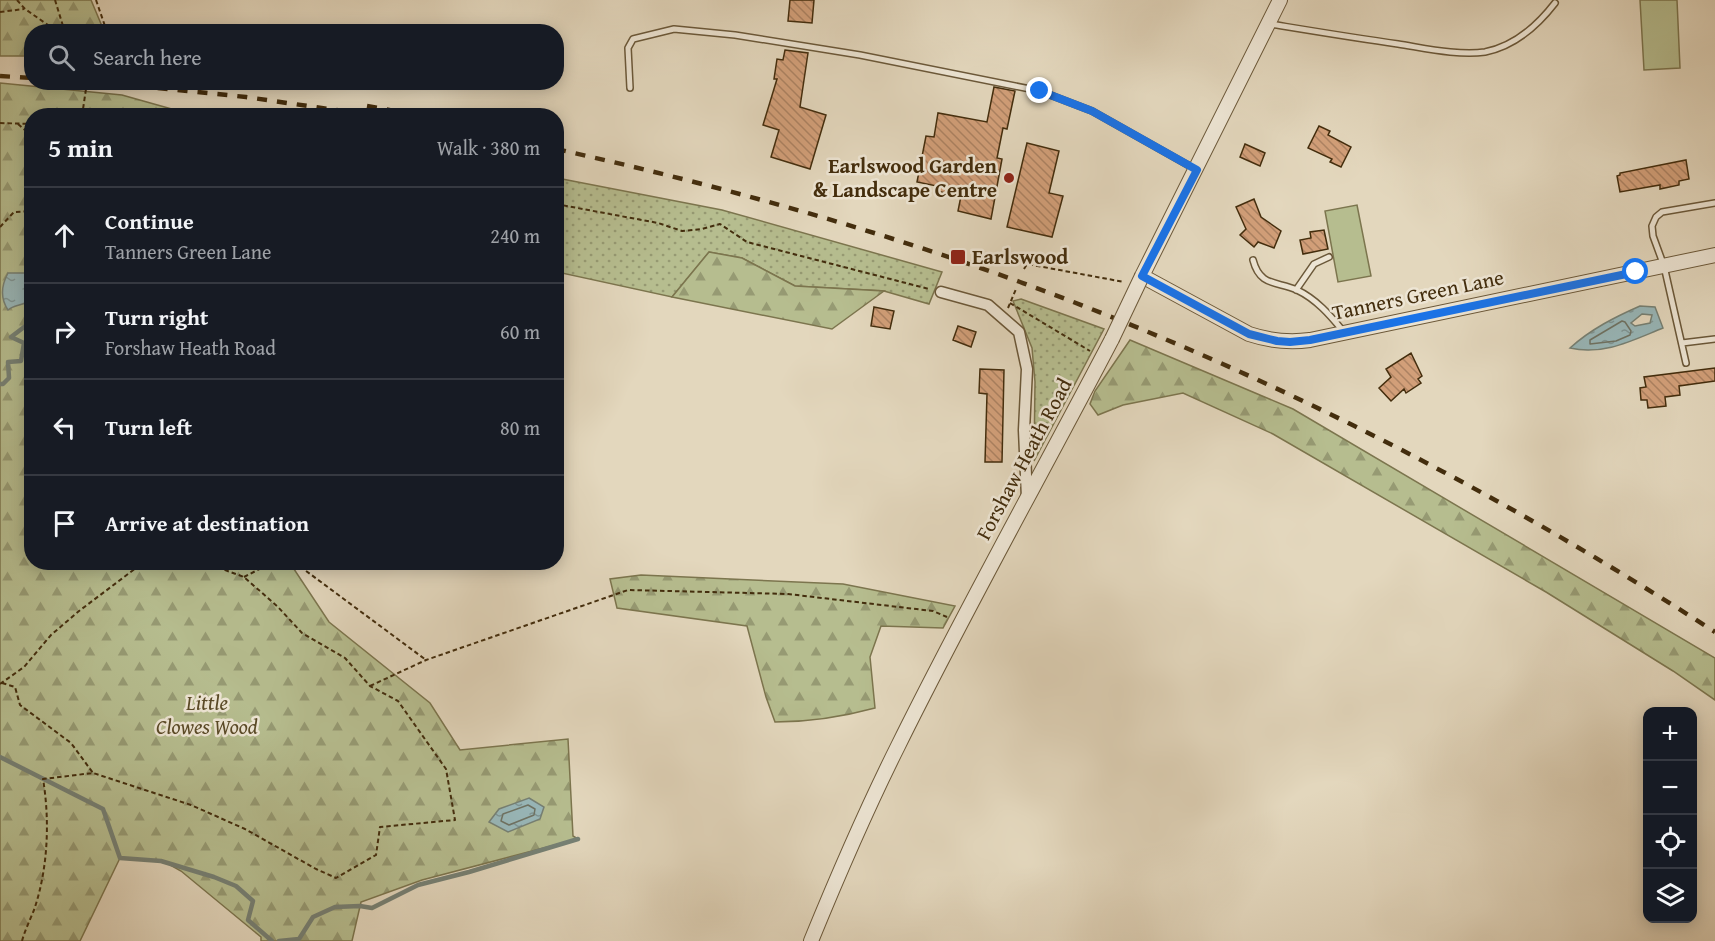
<!DOCTYPE html>
<meta charset="utf-8">
<style>
:root{--surface:#171b24;--page:#20242c;--text:#f1f3f6;--muted:#9ea1a6;--line:#363941}
body{margin:0;font-family:"Gentium Book Plus",serif;background:var(--page);color:var(--text)}
.controls{position:absolute;right:18px;bottom:18px;display:grid;overflow:hidden;border-radius:12px;box-shadow:0 3px 15px #0003}
.controls button{width:54px;height:54px;display:grid;place-items:center;padding:0;border:0;border-bottom:2px solid var(--line);background:var(--surface);color:var(--text);font:30px sans-serif}
.stop{position:absolute;width:18px;height:18px;margin:-14px;border:4px solid #1a73e8;border-radius:50%;background:#fff}
.stop.end{background:#1a73e8;border-color:#fff;box-shadow:0 2px 6px #0008}
.list{margin:0;padding:0;list-style:none}
h2{display:flex;justify-content:space-between;align-items:center;height:78px;margin:0;padding:0 24px;font-size:26px}
h2 small{font-size:20px;font-weight:400;color:var(--muted)}
.list li{display:grid;grid-template-columns:39px 1fr auto;gap:18px;align-items:center;box-sizing:border-box;height:96px;padding:0 24px;border-top:2px solid var(--line)}
.list b{display:block;font-size:22px;white-space:nowrap}
.list p{margin:0;font-size:20px;white-space:nowrap;color:var(--muted)}
.list em{font-size:20px;font-style:normal;color:var(--muted)}
.icon{flex:none;width:33px;height:33px;fill:none;stroke:currentColor;stroke-width:2;stroke-linecap:round;stroke-linejoin:round}
.map{position:relative;flex:none;width:1715px;height:941px;overflow:hidden}
.search{position:absolute;background:var(--surface);box-shadow:0 3px 15px #0003;left:24px;top:24px;width:540px;height:66px;display:flex;align-items:center;gap:15px;box-sizing:border-box;padding:0 21px;border-radius:24px;color:var(--muted);font-size:22px}
.panel{position:absolute;background:var(--surface);box-shadow:0 3px 15px #0003;left:24px;top:108px;width:540px;height:462px;border-radius:24px}
.map>svg:first-child{display:block}
.grass{fill:url(#grass-dots);stroke:#7c754e;stroke-width:1.5}
.forest{fill:url(#forest-firs);stroke:#7c754e;stroke-width:1.5}
.garden{fill:#b6bd8f;stroke:#7c754e;stroke-width:1.5}
.water{fill:url(#water-ripples);stroke:#768074;stroke-width:1.5;fill-rule:evenodd}
.lines{fill:none;stroke-linecap:round;stroke-linejoin:round}
.shore{stroke:#6e7263;stroke-width:1.5}
.stream{stroke:#768074;stroke-width:4.5}
.building{fill:url(#building-back-hatch);stroke:#432d0d;stroke-width:1.5}
.service-casing{stroke:#6b5839;stroke-width:8}
.minor-casing{stroke:#6b5839;stroke-width:13}
.tertiary-casing{stroke:#6b5839;stroke-width:16}
.path{stroke:#432d0d;stroke-width:2;stroke-dasharray:4.5 3;stroke-linecap:butt}
.service{stroke:#ede5d4;stroke-width:5}
.minor{stroke:#ede5d4;stroke-width:10}
.tertiary{stroke:#ede5d4;stroke-width:14}
.rail{stroke:#432d0d;stroke-width:4.5;stroke-dasharray:10 10;stroke-linecap:butt}
.tertiary-bridge-casing{stroke:#6b5839;stroke-width:16;stroke-linecap:butt}
.tertiary-bridge{stroke:#ede5d4;stroke-width:14}
.route{stroke:#1a73e8;stroke-width:8}
.poi-dot{fill:#8f2418;stroke:#ede5d4;stroke-width:2}
.labels{text-anchor:middle;stroke-width:5;stroke-linejoin:round;paint-order:stroke}
.poi-label{font-size:21px;font-weight:bold;fill:#432d0d;stroke:#ede5d4;text-anchor:end}
.street-label{font-size:21px;fill:#432d0d;stroke:#ede5d4}
.park-label{font-size:21px;font-style:italic;fill:#5a4a27;stroke:#ede5d4}
</style>
<div class="map">
<svg width="1715" height="941" viewBox="0 0 1715 941">
<defs>
<pattern id="grass-dots" width="8" height="8" patternUnits="userSpaceOnUse" patternTransform="scale(1.5)"><rect width="8" height="8" fill="#b6bd8f"/><path d="M2 2h.1M6 6h.1" fill="none" stroke="#969a73" stroke-width="1.8" stroke-linecap="round"/></pattern>
<pattern id="forest-firs" width="22" height="20" patternUnits="userSpaceOnUse" patternTransform="scale(1.5)"><rect width="22" height="20" fill="#b6bd8f"/><path d="M5 1l3.5 6h-7zM16 11l3.5 6h-7z" fill="#969a73"/></pattern>
<pattern id="water-ripples" width="26" height="14" patternUnits="userSpaceOnUse" patternTransform="scale(1.5)"><rect width="26" height="14" fill="#98b7b9"/><path d="M2 4q2-2 4 0t4 0M15 11q2-2 4 0t4 0" fill="none" stroke="#7e9595"/></pattern>
<pattern id="building-back-hatch" width="6" height="6" patternUnits="userSpaceOnUse" patternTransform="scale(1.5)"><rect width="6" height="6" fill="#d29f79"/><path d="M-1 5l2 2M0 0l6 6M5-1l2 2" fill="none" stroke="#ac8262"/></pattern>
</defs>
<rect width="100%" height="100%" fill="#e3d7bd"/>
<filter id="stains"><feTurbulence type="fractalNoise" baseFrequency=".00333" numOctaves="4"/><feColorMatrix values="0 0 0 0 .2 0 0 0 0 .09 0 0 0 0 .02 0 0 0 .5 -.17"/></filter>
<radialGradient id="worn" r=".72"><stop offset=".6" stop-color="#630" stop-opacity="0"/><stop offset="1" stop-color="#630" stop-opacity=".3"/></radialGradient>
<path class="grass" d="M557,178l165,32 220,62 -13,32 -45,-13 -89,-5 -53,-28 -33,-6 -37,45 -115,-25z
M1021,299l83,30 -70,132 1,-79 -3,-34 -19,-47z"/>
<path class="forest" d="M0,0h91l13,31 -72,1 -1,24h-31z
M0,83l122,12 71,20 -161,1v446l258,1 39,59 101,81 30,47 108,-11 5,97 5,3 -156,41 -61,22 -9,39h-91v-4l-80,-66 -16,-9 -45,-4 -40,83h-80z
M709,252l33,6 53,28 89,5 -52,38 -160,-32z
M1130,340l163,69 422,249v42l-42,-29 -127,-79 -273,-158 -90,-41 -60,12 -25,10 -8,-11 5,-13z
M641,575l202,9 112,22 -12,22 -62,-2 -11,31 5,51c-33,9 -66,14 -100,14l-9,-25 -19,-71 -130,-18 -7,-29z"/>
<path class="garden" d="M1640,0h37l3,68 -36,2z
M1357,205l14,71 -33,6 -13,-71z"/>
<path class="water" d="M8,273h23c1,8 4,25 -4,29 -7,4 -13,3 -19,8 -8,-12 -7,-24 0,-37z
M1640,306l15,1 8,21c-30,12 -60,28 -93,20 21,-19 45,-31 70,-42zM1642,314l10,1 -2,8 -15,3 -4,-3z
M529,798l15,9 -4,12 -32,13 -19,-10 10,-13z"/>
<g class="lines">
<path class="shore" d="M1622,321l3,1 6,9 -1,4 -14,6 -26,3v-4z
M528,805l7,4 -1,6 -25,10 -8,-4 2,-7z"/>
<path class="stream" d="M0,384h3l6,-6 -1,-16 13,-1 3,-18 -13,-6 21,-16
M0,757l103,52 17,49 41,3 53,16 22,9 17,15 -5,19 24,21
M279,941l20,-2 14,-22 22,-10 25,-1 12,2 46,-23 51,-13 109,-33"/>
</g>
<path class="building" d="M790,0h24l-2,23 -24,-2z
M785,50l23,3 -8,54 26,8 -16,54 -39,-12 8,-27 -16,-5 14,-46h-3l3,-20 6,1z
M994,87l21,4 -8,38 -4,-1 -6,30 5,1 -11,60 -33,-8 3,-15 -25,-5 1,-5 -20,-4 9,-46 8,1 4,-24 49,9z
M1319,126l11,5 -2,4 23,12 -10,20 -11,-5 2,-3 -24,-11z
M1027,143l32,8 -10,42 14,3 -11,41 -45,-10z
M1245,144l20,9 -5,13 -20,-9z
M1686,160l3,19 -10,2v4l-19,4v-4l-40,7 -3,-16 3,-1v-2z
M1254,199l7,18 20,14 -7,17 -16,-6 -4,5 -14,-12 6,-6 -10,-22z
M1324,230l4,19 -25,5 -3,-14 11,-2 -1,-6z
M874,307l20,4 -4,18 -19,-3z
M958,326l18,6 -5,15 -18,-7z
M1411,353l11,23 -4,3 3,4 -15,10 -2,-4 -13,12 -12,-13 12,-11 -5,-8z
M1715,368v13l-36,5 1,9 -15,2 1,9 -18,2 -1,-8h-6l-1,-12 6,-1 -2,-10z
M980,369l24,1 -2,92h-17l2,-68 -8,-1z"/>
<g class="lines">
<g class="service-casing">
<path id="service" d="M1270,24c43,7 85,14 128,20 26,4 61,12 87,8 30,-6 53,-27 70,-49
M630,88l-2,-40 5,-9 41,-10 61,6 125,20 180,36 52,20 103,58
M1253,260c7,27 24,21 44,30 19,9 33,25 46,41
M1296,290l18,-26 15,-7
M1682,343l33,-4
M1686,363l-22,-97 -11,-30 -1,-10 4,-9 6,-5 53,-9"/>
</g>
<g class="minor-casing">
<path id="minor" d="M941,292l47,13 31,27 8,37 -3,61 3,68"/>
</g>
<g class="tertiary-casing">
<path id="tertiary" d="M1280,0l-138,276 107,58c21,7 39,9 61,6l405,-85
M811,941c27,-66 55,-131 87,-195 68,-138 143,-271 214,-407"/>
</g>
<path class="path" d="M17,0l8,9 33,23
M55,0l8,26 5,6
M96,0l10,29 -3,3
M0,12l24,-3
M82,116l5,-34
M0,123l32,1
M18,124l14,12
M556,204l102,19 24,8 20,-2 18,-5 27,18 182,47
M0,227l14,-15 18,-1
M1024,269l3,-5 97,18
M1010,303l80,48
M1008,308l8,-19
M294,562l132,98
M244,577l29,-15
M2,683l13,4 5,18 51,38 22,30
M0,684l24,-17 27,-32 28,-24 65,-49
M370,686l56,-26 202,-70 160,4 145,17 14,6
M22,941c3,-11 8,-21 12,-31 14,-41 16,-89 9,-131l50,-6 98,32 54,24 71,40 20,9 40,-23 4,-28 75,-7 -9,-51 -48,-68 -28,-15 -25,-28 -43,-25 -24,-26 -34,-30 -41,-15"/>
<use href="#service" class="service"/>
<use href="#minor" class="minor"/>
<use href="#tertiary" class="tertiary"/>
<path class="rail" d="M0,76l32,2
M98,82l148,15 131,19
M367,106l55,10
M556,149c158,35 312,78 464,133 244,89 477,209 695,350"/>
<g class="tertiary-bridge-casing">
<path id="tertiary-bridge" d="M1112,339l30,-63"/>
</g>
<use href="#tertiary-bridge" class="tertiary-bridge"/>
</g>
<g class="lines">
<path class="route" d="M1040,91l52,20 105,59 -55,106 107,58 28,7 13,1 20,-2 326,-68"/>
</g>
<g class="poi-dot">
<circle cx="1009" cy="178" r="6"/>
<rect x="950" y="249" width="16" height="16" rx="3"/>
</g>
<g class="labels">
<g class="poi-label">
<text x="997" y="173">Earlswood Garden<tspan x="997" dy="24">&amp; Landscape Centre</tspan></text>
<text x="972" y="264" text-anchor="start">Earlswood</text>
</g>
<g class="street-label">
<text transform="translate(1418 295) rotate(-12)" y="7">Tanners Green Lane</text>
<text transform="translate(1024 459) rotate(-62)" y="7">Forshaw Heath Road</text>
</g>
<g class="park-label">
<text x="207" y="710">Little<tspan x="207" dy="24">Clowes Wood</tspan></text>
</g>
</g>
<rect width="100%" height="100%" filter="url(#stains)"/>
<rect width="100%" height="100%" fill="url(#worn)"/>
</svg>
<div class="controls">
<button>+</button>
<button>−</button>
<button><svg class="icon" aria-label="locate" viewBox="0 0 24 24"><circle cx="12" cy="12" r="6"/><path d="M12 2v4M12 18v4M2 12h4M18 12h4"/></svg></button>
<button><svg class="icon" aria-label="layers" viewBox="0 0 24 24"><path d="M12 4l9 5-9 5-9-5zM3 14l9 5 9-5"/></svg></button>
</div>
<div class="stop" style="left:1636px;top:272px"></div>
<div class="stop end" style="left:1040px;top:91px"></div>
<div class="search"><svg class="icon" aria-label="search" viewBox="0 0 24 24"><circle cx="10" cy="10" r="6"/><path d="M15 15l6 6"/></svg>Search here</div>
<section class="panel">
<h2>5 min<small>Walk · 380 m</small></h2>
<ul class="list">
<li><svg class="icon" aria-label="ahead" viewBox="0 0 24 24"><path d="M12 20V5M6 11l6-6 6 6"/></svg><div><b>Continue</b><p>Tanners Green Lane</p></div><em>240 m</em></li>
<li><svg class="icon" aria-label="right" viewBox="0 0 24 24"><path d="M7 20v-9h11M14 6l5 5-5 5"/></svg><div><b>Turn right</b><p>Forshaw Heath Road</p></div><em>60 m</em></li>
<li><svg class="icon" aria-label="left" viewBox="0 0 24 24"><path d="M17 20v-9H6M10 6l-5 5 5 5"/></svg><div><b>Turn left</b></div><em>80 m</em></li>
<li><svg class="icon" aria-label="arrive" viewBox="0 0 24 24"><path d="M6 21V4h12l-3 4 3 4H6"/></svg><div><b>Arrive at destination</b></div></li>
</ul>
</section>
</div>
